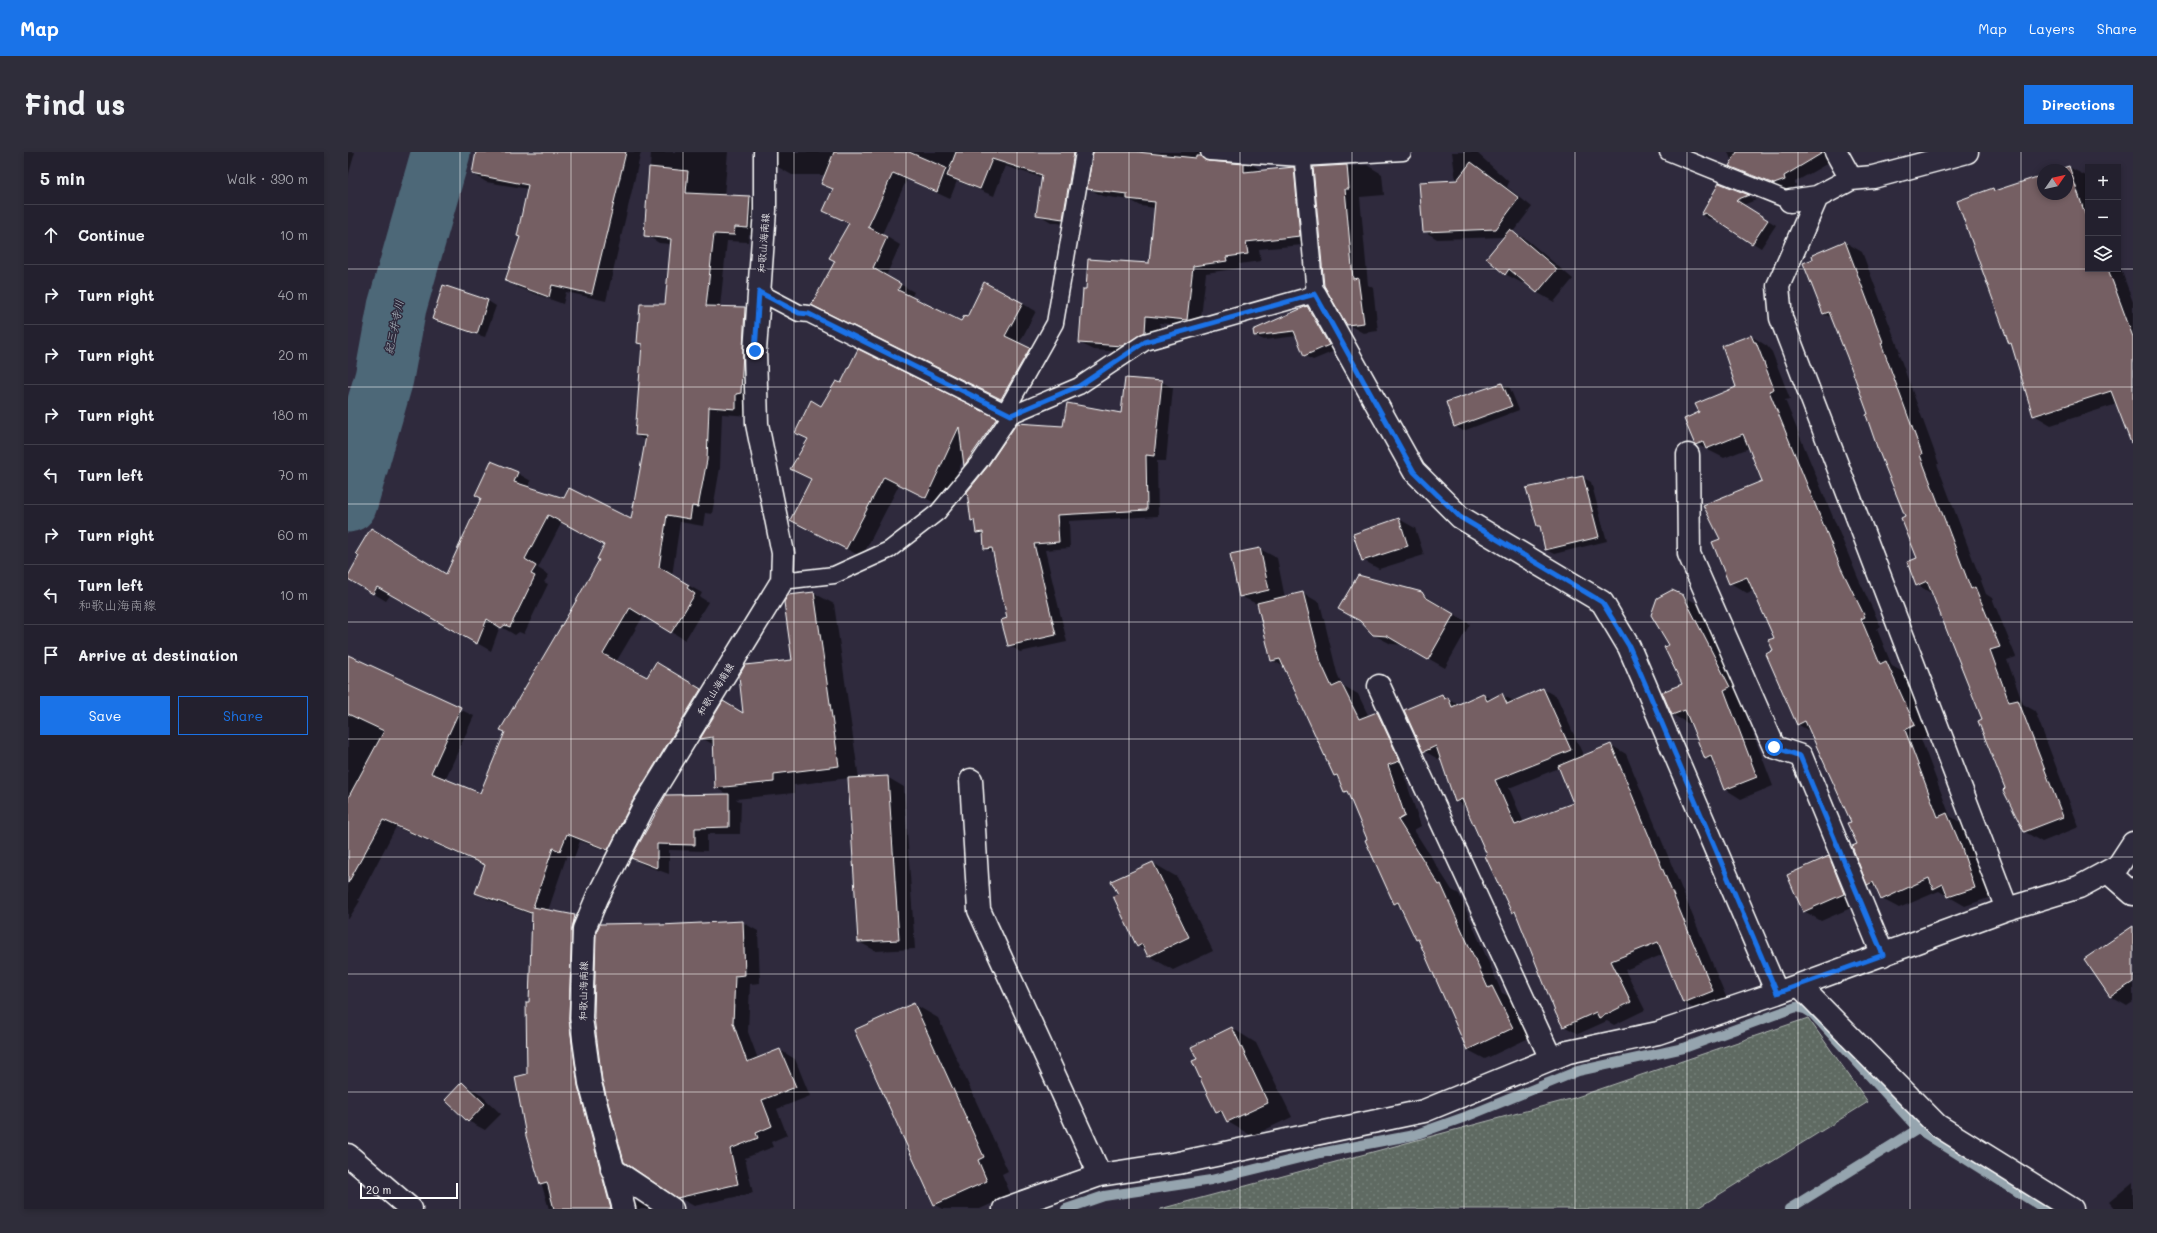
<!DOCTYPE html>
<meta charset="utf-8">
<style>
:root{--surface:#23202e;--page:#2f2d3a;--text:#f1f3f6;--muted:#a3a3aa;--line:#403e4a;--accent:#1a73e8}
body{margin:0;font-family:Mali,"Klee One",sans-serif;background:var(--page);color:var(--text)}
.controls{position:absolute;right:12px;top:12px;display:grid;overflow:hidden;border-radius:0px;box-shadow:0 2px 6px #0003}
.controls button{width:36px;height:36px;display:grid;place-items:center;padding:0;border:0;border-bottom:1px solid var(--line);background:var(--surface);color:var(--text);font:20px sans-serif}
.compass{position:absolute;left:1689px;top:12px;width:36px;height:36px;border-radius:50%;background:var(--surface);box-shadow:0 2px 6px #0003;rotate:56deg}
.scale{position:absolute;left:12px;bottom:10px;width:98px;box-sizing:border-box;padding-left:4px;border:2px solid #fff;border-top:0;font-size:11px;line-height:14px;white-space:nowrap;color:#fff;-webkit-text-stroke:3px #2f2a3d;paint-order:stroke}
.stop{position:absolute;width:12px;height:12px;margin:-9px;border:3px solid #1a73e8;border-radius:50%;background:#fff}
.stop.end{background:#1a73e8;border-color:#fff;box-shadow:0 1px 4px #0008}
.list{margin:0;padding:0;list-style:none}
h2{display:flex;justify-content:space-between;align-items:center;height:52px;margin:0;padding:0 16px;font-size:17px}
h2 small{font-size:13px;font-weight:400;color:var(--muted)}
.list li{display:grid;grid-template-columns:26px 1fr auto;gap:12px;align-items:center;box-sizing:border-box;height:60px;padding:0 16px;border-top:1px solid var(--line)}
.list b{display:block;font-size:15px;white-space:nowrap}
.list p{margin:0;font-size:13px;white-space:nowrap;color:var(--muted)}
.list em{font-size:13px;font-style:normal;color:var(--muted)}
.actions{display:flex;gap:8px;padding:12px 16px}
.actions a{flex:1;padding:9px 0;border:1px solid var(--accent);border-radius:0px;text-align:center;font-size:14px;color:var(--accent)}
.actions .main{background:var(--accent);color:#fff}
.icon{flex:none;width:22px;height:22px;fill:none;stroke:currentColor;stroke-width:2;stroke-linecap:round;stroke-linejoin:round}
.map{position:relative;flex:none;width:1785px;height:1057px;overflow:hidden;border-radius:0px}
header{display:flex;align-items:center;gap:24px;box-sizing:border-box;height:56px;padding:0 20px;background:var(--accent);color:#fff}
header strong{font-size:19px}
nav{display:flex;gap:22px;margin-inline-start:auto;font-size:14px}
.intro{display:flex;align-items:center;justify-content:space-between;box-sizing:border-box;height:96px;padding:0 24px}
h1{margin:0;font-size:28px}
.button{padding:10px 18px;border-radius:0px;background:var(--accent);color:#fff;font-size:14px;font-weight:700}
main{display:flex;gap:24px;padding:0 24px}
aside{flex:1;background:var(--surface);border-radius:0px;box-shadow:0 2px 6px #0003}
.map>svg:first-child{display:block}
.grass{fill:url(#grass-dots);stroke:#aeb5b0}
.shadow{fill:#0007;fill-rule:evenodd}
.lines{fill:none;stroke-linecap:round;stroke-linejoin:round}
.stream{stroke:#95a4ae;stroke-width:10}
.river{stroke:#4e6778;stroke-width:59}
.building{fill:#755e63;stroke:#fff}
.service-casing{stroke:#fff;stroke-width:19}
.minor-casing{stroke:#fff;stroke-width:25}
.secondary-casing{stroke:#fff;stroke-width:25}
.service{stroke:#2f2a3d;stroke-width:16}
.minor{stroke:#2f2a3d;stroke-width:22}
.secondary{stroke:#2f2a3d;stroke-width:22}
.route{stroke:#1a73e8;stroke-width:5}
.grid{fill:none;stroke:#fff;stroke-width:1;stroke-opacity:0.55}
.labels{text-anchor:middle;stroke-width:3;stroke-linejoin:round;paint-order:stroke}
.street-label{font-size:10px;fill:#fff;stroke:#2f2a3d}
.water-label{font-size:11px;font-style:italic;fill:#afbbc2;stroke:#2f2a3d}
</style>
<header>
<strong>Map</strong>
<nav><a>Map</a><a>Layers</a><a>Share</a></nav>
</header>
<div class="intro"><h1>Find us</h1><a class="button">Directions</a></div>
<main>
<aside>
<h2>5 min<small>Walk · 390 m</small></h2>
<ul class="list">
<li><svg class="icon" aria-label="ahead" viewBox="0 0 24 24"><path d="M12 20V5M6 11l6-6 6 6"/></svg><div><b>Continue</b></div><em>10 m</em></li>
<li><svg class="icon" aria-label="right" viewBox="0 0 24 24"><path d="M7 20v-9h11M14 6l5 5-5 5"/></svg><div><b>Turn right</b></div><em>40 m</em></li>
<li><svg class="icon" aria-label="right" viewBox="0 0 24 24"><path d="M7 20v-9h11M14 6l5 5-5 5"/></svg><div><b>Turn right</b></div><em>20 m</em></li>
<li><svg class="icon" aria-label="right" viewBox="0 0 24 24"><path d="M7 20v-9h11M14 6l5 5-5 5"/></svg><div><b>Turn right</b></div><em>180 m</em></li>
<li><svg class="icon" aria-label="left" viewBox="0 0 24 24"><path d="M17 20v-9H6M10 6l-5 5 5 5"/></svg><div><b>Turn left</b></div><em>70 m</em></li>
<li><svg class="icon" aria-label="right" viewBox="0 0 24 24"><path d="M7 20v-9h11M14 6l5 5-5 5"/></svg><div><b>Turn right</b></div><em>60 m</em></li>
<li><svg class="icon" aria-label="left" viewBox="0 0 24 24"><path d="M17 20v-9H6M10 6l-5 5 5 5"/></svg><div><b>Turn left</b><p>和歌山海南線</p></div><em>10 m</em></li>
<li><svg class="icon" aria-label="arrive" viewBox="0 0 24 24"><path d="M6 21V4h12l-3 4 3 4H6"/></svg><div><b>Arrive at destination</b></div></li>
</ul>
<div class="actions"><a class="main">Save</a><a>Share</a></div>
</aside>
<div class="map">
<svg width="1785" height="1057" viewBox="0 0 1785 1057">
<defs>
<pattern id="grass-dots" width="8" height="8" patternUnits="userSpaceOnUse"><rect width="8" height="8" fill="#5e6b62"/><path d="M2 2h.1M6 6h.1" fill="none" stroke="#76817a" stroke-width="1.8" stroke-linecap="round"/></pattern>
</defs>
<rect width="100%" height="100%" fill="#2f2a3d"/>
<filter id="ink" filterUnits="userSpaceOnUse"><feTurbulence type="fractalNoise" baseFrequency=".025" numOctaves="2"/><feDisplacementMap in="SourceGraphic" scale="8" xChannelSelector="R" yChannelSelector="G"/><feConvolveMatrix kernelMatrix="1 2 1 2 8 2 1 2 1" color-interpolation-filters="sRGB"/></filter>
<g filter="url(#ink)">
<path class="grass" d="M1460,866l60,84 -172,107h-536l414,-111z"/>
<path class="shadow" d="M0,0h7l-7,25z
M130,0h163l-35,149 -40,-9 -3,12 -44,-16 -13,-7 15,-44 7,-48 -42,-7 -13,-8z
M303,0h77l-4,44 26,1 13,7 -2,31 -12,-1 -1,8 -21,-1 -7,66 25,1 13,8 -8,100 -28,-2 -2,54 -8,46 -7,-1 -2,13 -23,-4 -8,54 30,17 -2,4 8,5 -23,38 -41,-25 -28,47 32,17 8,-16 58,34 -93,159 -41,-15 -6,17 -7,-3 -19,56 26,5 14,8 -6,104 40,181h-73l-22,-74 6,-220 -44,-15 -13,-7 9,-27 -89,-39 -38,73 2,1 -12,19v-264l126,60 -29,64 35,14 120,-234 5,-15 -43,-23 -24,46 11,7 -5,7 4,2 -24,50 -5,-2 -4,3 -15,-9 -9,25 -100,-57 -5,7 -38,-23 99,-3 70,-102 14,8 -3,7 104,33 14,-80 -10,-6 6,-90 -4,-2 28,-37 5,-62 -12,-1 -13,-8z
M429,0h316l-5,6 -12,68 -25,-4 -13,-8 5,-36 -38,-12 -11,30 -37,-15 -7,18 -43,-20 -25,55 18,11 -14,31 28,16 -3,6 51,25 5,-5 56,-14 13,7 -17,33 24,13 -28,49 -189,-94 10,-52 14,-36 -25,-13 8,-21 -11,-6 4,-9h-34l-14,-8z
M746,0h125l-5,3v8l39,2 10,6 31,-3 13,8 6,68 -54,5 2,12 -22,3 1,4 -34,5 -6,54 -40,-4 -2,17 -22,13 -42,-3 -14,-7 7,-53 63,-26 5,-56 -14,-2 -11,-6 -28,-4 -14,-8z
M1104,0h24l33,30 -2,5 25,20 -19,25 14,8 46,39 -19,23 -16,-9 -14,-12 -2,2 -17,-9v-37l-68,2 -13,-8 32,-50z
M1380,0h97l5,10 -35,20 1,4 -10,4 -56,-24 2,-4z
M1019,13l15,9 2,21 -24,2 8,88 5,3 5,43 -15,2 -16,-9 -33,-156z
M1721,15l17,9 2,7v86h30v-8l15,41v144l-16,-42 -66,21 -17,-10 -22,-71 -2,-1 -17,-154 4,2 46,-15v18h24v-24h-7z
M1372,32l36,16 -13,5 33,20 -15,23 -48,-30 -4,1 -7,-4z
M1497,90l17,10 38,100h-2l41,112h-2l49,130 6,4 24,59 -9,3 16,44 12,7 44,116 -37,15 -17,-10 -21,-42 3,-1 -24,-69 -50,-126 -16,-9 2,-27 -13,-41 -74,-199 -8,-4 -20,-50z
M96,135l44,14 8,5 -11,31 -44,-14 -8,-5z
M959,155l8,5 22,38 -24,10 -8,-4 -8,-20 -33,4 -9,-4z
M1403,184l16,10 5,6 18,47 -5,1 73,178 23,49 -4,2 15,37 11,6 28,63 -10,4 29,77 13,8 14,32 14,41 -26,9 -26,-15 -40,17 -17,-9 -4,-10 -10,-5 -16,-62 -41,-90 -14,-8 -22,-73v-13l-21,-48 -7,3 -17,-10 33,-101 -14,-34 -25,10 -28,-14 4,-31 38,-26z
M814,230l11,6 -7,73h-9l1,55 -89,5 1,27 -25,2 22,92 -47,10 -11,-7 -1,-26 -13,-65 -10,-6 -1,-12 -8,-4 -1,-10 -3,-2 92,-93 58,-13z
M1154,232l8,4 9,22 -56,21 -8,-5 -8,-23z
M473,255l174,12 -22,32 2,1 22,-32 14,8 -31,46 -15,-9 -1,-7 -23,48 -42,-21 -37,72 -71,-37 21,-40 -20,-11 17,-30z
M1234,325l9,5 16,59 -53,13 -8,-4 -5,-23 -3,-1z
M1051,367l16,9 9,27 -45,14 -16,-9z
M912,397l17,9 8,40 18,-5 17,10 17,70 5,12 16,9 11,23 8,-4 17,10 22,47 -12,5 17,51 -7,4 38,60 7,4 43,99 7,3 20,42 -44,21 -17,-9 -48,-109 -4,-2 -15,-32 -7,-4 -45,-110 -4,-2 -5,-12 -5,-3 -49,-108 -14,-8 -13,-55 -19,-9z
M466,441l20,11 25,175 28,-2 17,10 11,162 -39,2 -17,-9 -10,-164 -55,7v8l-58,6 5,3 -1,32h-33v17l-38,-1v24l-25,-9 -11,-7 95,-63 -12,-7 -2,-43 -12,-7 42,-23 49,-54z
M1073,441l49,31 -25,44 -40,-23 -14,-1 -17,-9z
M1335,444l17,9 46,91 -6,3 33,87 -32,13 -16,-10 -11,-26 -9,-5 -13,-35 -3,1 -16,-9 11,-31 -14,-39z
M1195,537l14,8 27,60 27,-12 15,9 101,245 -29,12 -14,-8 -20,-49 -39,16 20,40 -31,15 -7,-4 -29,13 -14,-8 -46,-111 -5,-3 -46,-104 -11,-7 -15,-43 -3,1 -14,-8 18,-56 17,10 24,-11 9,5 10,-4 12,6zM1211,616l15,36 -50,19 -15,-35z
M1481,705l16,10 15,37 -39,17 -17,-10z
M805,711l24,14 36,74 -40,19 -24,-14 -2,-4 -9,-6 -19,-52z
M394,770l16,9 2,52 -10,1 -2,48 10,27 22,-9 15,9 15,37 -33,13 10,26 -16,7 2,5 -28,11 8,35 -59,13 -16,-9 -18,-273 2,2z
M1785,782v68l-6,4 -16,-9z
M566,852l24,14 70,153 -6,3 9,21 -31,14h-38l-7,-4 -80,-174z
M884,876l24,15 36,74 -40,19 -24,-14 -3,-6 -8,-4 -19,-52z
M114,931l17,10 22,21 -16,16 -17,-9z
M1785,1030v27h-18l-6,-7z
M287,1049l13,7 2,1h-13z"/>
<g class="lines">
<path class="stream" d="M718,1057l38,-13 107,-16 109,-27 94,-18 51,-18 113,-46 106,-23 112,-41 9,2 8,5 105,115 127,80
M1441,1057l129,-80"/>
<path class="river" d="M0,351l36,-125 13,-71 44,-155"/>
</g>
<path class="building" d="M128,0h150l-34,142 -40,-9 -3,12 -44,-16 15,-44 -3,-1 11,-51 -56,-11z
M486,0h75l37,16 -9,24 -44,-19 -25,54 19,10 -14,31 28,16 -3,6 63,31 3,-5 3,1 17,-35 39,21 -18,33 25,12 -29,51 -190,-94 24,-44 -6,-3 20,-35 -26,-12 10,-22 -12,-5z
M608,0h118l-11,67 -27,-4 6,-40 -50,-16 -12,30 -33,-13z
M745,0h44l59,6v-2h4l8,5 36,3v8l50,-5 6,69 -54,6 2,12 -22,3 1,4 -34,5 -6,54 -41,-4 -1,16 -23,14 -43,-3 4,-54h3l2,-30 61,4 6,-61 -28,-3v-5l-40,-5z
M1389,0h87l-40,24 1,4 -11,4 -45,-18z
M1123,10l48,36 -23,31 -73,3 -4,-50 38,-2z
M999,13l2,24h-4l8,90 5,-1 6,45 -17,2 -23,-39 -11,-119z
M1721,14l19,57v46h20l25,68v106h-2l-20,-52 -78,25 -22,-73 -2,1 -52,-143 36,-13 1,3 49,-16v19h24v-24h-10z
M301,15l39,4 -2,22 64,3 -2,32 -13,-1 -1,8 -20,-1 -8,72 39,1 -4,86 -5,1v15l-27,-2 -2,53 -9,47 -6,-1 -2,13 -23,-4 -8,52 30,18 -2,3 8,6 -24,39 -41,-25 -27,46 44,23 9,-15 45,27 -69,113 -24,48 -41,-16 -7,17 -7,-3 -20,59 42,8 -3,14 -3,91 9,66 33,123h-57l-7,-27 -7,2 -14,-48 -11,-59 12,-3 -1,-72h3l3,-91 -1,2 -56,-20 10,-28 -102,-45 -35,63v-85l36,-67 -36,-17v-59l113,52 -30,66 49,20 25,-61 -5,-2 76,-129 23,-41 -2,-1 7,-14 -56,-30 -23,44 11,7 -5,8 4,2 -25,51 -5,-2 -4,3 -14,-9 -10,25 -100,-57 -4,7 -25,-15v-3l11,-20 -3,-3 15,-25 75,46 35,-76 -6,-3 16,-34 27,11 -4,10 50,16 5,-10 62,31 15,-83 -11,-1 7,-91 -5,-1 3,-39h25l6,-65 -27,-3z
M1371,31l30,12 -13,5 32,20 -16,24 -47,-31 -4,2z
M1162,77l47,40 -20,24 -28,-24 -4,6 -19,-17z
M1497,89l38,101 -2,1 41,111 -2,1 51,134 4,-2 25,60 -10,3 19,52 9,-2 45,117 -39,15 -21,-42 2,-2 -27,-67 4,-2 -55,-138 -11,5 -9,-24 10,-4 -16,-40 4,-2 -28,-69 -11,-32 2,-1 -21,-57 -18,-45 -6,2 -20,-51 10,-4 -1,-4z
M95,133l45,15 -11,34 -45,-15z
M959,154l22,39 -25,11 -10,-25 -40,5 -1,-6z
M1403,183l3,7h2l18,47 -5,2 72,177 24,49 -4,2 19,45 6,-3 29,64 -10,5 33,87 9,-4 14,33 14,42 -27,9 -5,-13 -10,5 -4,-11 -48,22 -8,-18 -6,3 -15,-39 5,-2 -10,-21 4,-1 -46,-101 -8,4 -31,-71 7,-4 -5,-10 6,-2 -27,-61 -18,7 -17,-42 8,-3 -17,-34 59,-24 -19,-47 -37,15 -3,-7 -8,3 -11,-26 15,-7 -4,-8 41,-17 -14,-41z
M510,197l139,69 -33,48 -5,-39 -33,71 -42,-21 -38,72 -56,-29 21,-41 -21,-10 18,-30 -13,-6 16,-33 10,6 15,-25 5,2z
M777,226l37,3 -8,75 -8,-1 1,55 -90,5 2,27 -25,2 22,91 -48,11 -7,-26 6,-2 -15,-70 -8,1 -1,-17 -7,1 -2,-13 -3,1 -4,-29 21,-26 29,-43 46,3 4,-23 54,10z
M1154,231l10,23 -58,21 -8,-25z
M1235,324l16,61 -54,13 -5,-24h-3l-11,-38z
M1051,366l9,28 -46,15 -9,-27z
M912,396l9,42 -30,7 -9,-43z
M1010,423l64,17 3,5 29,17 -26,46 -41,-24 -14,-1 -13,-14 -22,-12z
M1324,438l11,5 47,92 -6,3 33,87 -33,13 -13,-34 -6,3 -20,-49 -13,5 -10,-23 20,-8 -18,-37 5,-2 -18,-30 6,-17z
M466,440l25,174 -65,8v8l-59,6 -2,-51 -13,2 23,-38 20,12 -4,-37 6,-11 47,-5 -8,-58 4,-7z
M955,440l18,71 11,24 9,-4 18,36 18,-7 23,49 -12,4 17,51 -7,4 41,65 2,-1 47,104 4,-2 21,42 -46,22 -49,-111 -2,1 -18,-38 -4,2 -29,-64 2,-1 -20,-48 -3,1 -7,-17 -3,1 -54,-117 -9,2 -14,-58z
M1195,536l28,62 -76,30 20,45 58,-22 -15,-37 53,-22 102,247 -30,12 -25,-61 -47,19 20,41 -32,16 -3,-6 -33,15 -7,-13 -41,-103 -3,2 -27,-57 2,-1 -25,-56 -7,3 -19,-56 -13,6 -19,-42 38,-16 2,5 4,-2 4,10 31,-14 4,8 15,-8 5,11z
M540,624l11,164 -41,2 -10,-164z
M381,642v33l-34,1v17l-38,-1v24l-26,-10 35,-63z
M1481,704l15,38 -41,18 -16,-37z
M805,710l36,75 -41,20 -6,-13 -5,3 -24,-51 5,-2 -7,-13z
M395,769l2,54 -10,1 -2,47 14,39 33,-13 16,38 -34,13 10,26 -16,7 2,5 -28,11 8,35 -61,14 -53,-36 -22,-82 -8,-63 2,-85 4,-8 60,-1v2z
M1785,774v56l-23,15 -26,-38z
M566,851l70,154 -6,3 9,21 -53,24 -80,-175z
M884,875l36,76 -41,19 -6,-12 -5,2 -7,-14 -17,-37 5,-2 -6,-12z
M114,930l23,22 -17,18 -23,-22z"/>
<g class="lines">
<g class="service-casing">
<path id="service" d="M861,0l93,6 101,-6
M1320,0l122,49
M411,140l40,21 10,1 202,101
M663,263l-2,-10 46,-82 29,-171
M434,429l52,-6 55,-25 49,-38 42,-51 31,-46 68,-29 66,-44 170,-48 -13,-142"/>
</g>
<g class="minor-casing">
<path id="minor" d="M1488,0l15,27
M1469,45l-39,89 3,32 226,591
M1442,49l27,-4 34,-18 22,-2 94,-25
M967,142l99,177 46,46 142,85 27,45 148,346
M1340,303l1,99 85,193 27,9 82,199
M1031,534l172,373
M623,628l8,130 121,265
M1760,720l25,22
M1451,833l138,140 135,84
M264,1017l60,40
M656,1057l96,-34 78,-12 246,-52 144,-59 90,-19 119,-40 230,-84 72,-22 39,-21 15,-23"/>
</g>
<g class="secondary-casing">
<path id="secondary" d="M0,1003l63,54
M276,1057l-34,-126 -9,-65 3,-89 13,-31 46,-90 139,-227 1,-28 -26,-129 -2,-73 10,-141v-58"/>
</g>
<use href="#service" class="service"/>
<use href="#minor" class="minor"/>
<use href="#secondary" class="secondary"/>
</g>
</g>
<g class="lines" filter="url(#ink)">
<path class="route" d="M407,199l4,-59 40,21 10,1 202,101 68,-29 66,-44 170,-48 99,178 46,45 142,85 27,44 148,347 106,-38 -83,-199 -26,-9"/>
</g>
<path class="grid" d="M112,0v1057M223,0v1057M335,0v1057M446,0v1057M558,0v1057M669,0v1057M781,0v1057M892,0v1057M1004,0v1057M1116,0v1057M1227,0v1057M1339,0v1057M1450,0v1057M1562,0v1057M1673,0v1057M0,117h1785M0,235h1785M0,352h1785M0,470h1785M0,587h1785M0,705h1785M0,822h1785M0,940h1785"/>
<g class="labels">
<g class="street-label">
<text transform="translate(415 91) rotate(-86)" y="4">和歌山海南線</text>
<text transform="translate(367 537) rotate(-58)" y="4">和歌山海南線</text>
<text transform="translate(235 839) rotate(-89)" y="4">和歌山海南線</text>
</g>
<g class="water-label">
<text transform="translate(46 175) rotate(-78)" y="4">紀三井寺川</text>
</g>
</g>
</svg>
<div class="controls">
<button>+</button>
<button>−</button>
<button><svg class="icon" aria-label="layers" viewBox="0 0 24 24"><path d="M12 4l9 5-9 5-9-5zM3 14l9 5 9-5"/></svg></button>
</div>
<svg class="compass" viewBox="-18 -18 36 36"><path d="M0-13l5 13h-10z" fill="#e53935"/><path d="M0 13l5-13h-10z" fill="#a3a3aa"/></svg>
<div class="scale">20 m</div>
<div class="stop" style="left:1426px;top:595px"></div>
<div class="stop end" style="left:407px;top:199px"></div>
</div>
</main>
